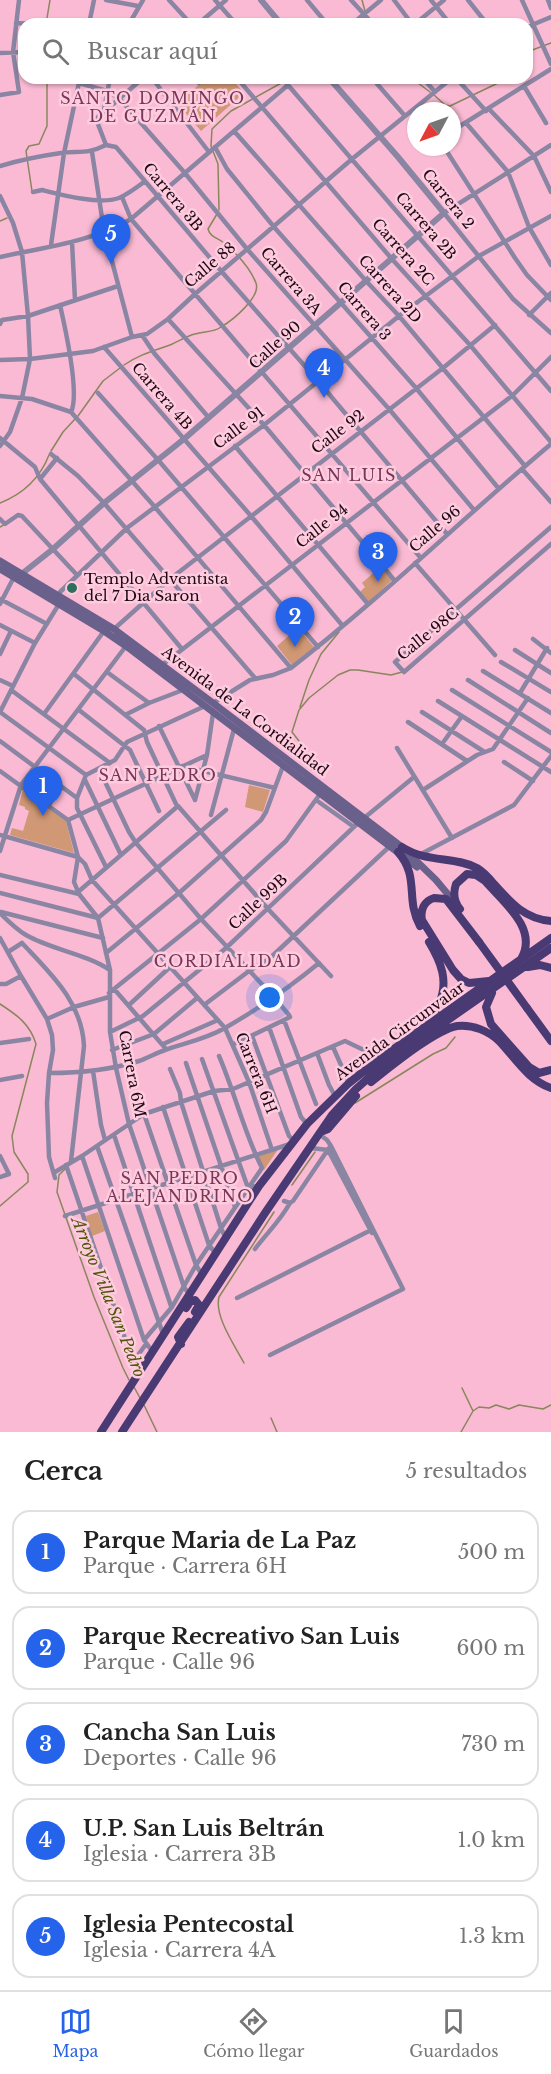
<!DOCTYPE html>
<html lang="es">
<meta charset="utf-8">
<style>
:root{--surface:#fff;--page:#f2f2f2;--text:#222;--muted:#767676;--line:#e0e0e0;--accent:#2563eb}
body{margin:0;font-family:"Libre Baskerville",serif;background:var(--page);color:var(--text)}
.compass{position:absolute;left:407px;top:102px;width:54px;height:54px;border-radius:50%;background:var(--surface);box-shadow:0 2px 4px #0004;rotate:229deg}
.you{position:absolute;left:270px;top:998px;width:21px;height:21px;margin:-15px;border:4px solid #fff;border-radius:50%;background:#1a73e8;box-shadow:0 0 0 9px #1a73e833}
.badge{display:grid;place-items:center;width:39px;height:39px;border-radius:50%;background:var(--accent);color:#fff;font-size:20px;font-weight:700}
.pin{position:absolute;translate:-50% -50px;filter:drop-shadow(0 2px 3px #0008)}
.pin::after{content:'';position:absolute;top:32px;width:21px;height:18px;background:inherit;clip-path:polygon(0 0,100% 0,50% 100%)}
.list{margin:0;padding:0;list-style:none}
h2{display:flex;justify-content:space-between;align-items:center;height:78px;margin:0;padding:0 24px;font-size:26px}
h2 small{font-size:20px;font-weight:400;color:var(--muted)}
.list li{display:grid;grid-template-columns:39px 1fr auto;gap:18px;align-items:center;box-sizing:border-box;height:84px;margin:0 12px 12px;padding:0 12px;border:2px solid var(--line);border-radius:18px}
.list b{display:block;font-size:22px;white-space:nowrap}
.list p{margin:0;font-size:20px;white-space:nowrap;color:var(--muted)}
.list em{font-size:20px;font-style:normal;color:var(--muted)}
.icon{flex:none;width:33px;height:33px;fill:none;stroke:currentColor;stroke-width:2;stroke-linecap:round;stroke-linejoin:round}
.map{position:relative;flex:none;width:551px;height:1432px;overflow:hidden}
.search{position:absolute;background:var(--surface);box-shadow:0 2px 4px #0004;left:18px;right:18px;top:18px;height:66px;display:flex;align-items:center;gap:15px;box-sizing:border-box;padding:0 21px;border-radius:18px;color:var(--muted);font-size:22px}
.sheet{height:558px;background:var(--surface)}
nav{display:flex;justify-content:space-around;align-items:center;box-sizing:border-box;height:84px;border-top:2px solid var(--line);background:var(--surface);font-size:16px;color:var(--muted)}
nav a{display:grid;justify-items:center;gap:3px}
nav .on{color:var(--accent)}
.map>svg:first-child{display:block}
.green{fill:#d09875}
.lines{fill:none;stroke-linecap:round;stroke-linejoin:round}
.stream{stroke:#89865d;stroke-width:1.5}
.minor{stroke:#8a85a3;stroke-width:4.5}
.tertiary{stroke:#8a85a3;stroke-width:6}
.secondary{stroke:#69608c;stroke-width:7}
.trunk{stroke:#4a3a74;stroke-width:8}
.trunk-bridge{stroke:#4a3a74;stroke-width:8}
.poi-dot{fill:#2e6e5d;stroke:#feccdf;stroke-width:2}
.labels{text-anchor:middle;stroke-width:5;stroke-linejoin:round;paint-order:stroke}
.street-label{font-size:15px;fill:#200612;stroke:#feccdf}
.poi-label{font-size:15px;fill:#200612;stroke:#feccdf;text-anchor:start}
.neighbourhood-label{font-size:16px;letter-spacing:1.5px;fill:#7a3656;stroke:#feccdf}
.water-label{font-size:16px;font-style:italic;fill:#505508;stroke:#feccdf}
</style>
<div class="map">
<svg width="551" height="1432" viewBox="0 0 551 1432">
<rect width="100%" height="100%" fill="#fabad3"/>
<path class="green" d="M207,78h24l13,15 -43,38 -24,-28z
M380,567l12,13 -23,22 -9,-10 5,-5 -3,-4z
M298,628l16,19 -22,18 -15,-19z
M249,785l21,5 -7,22 -18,-5z
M23,788l43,33 8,32 -64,-18 2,-7 11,3 6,-20 -4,-2v-2l-6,-2z
M279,1148l-15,22 -7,-13z
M98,1212l7,19 -13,5 -6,-20z"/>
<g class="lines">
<path class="stream" d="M362,0l3,11
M366,19l1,5
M46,24l4,-24
M527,52l24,-9
M397,78l21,5 12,9
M434,95l11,10 5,1 48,-23 5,-5
M32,191l-6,-40 3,-5 10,-2 8,-18v-48
M219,210l-1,-46 -7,-18 1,-17 19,-18 52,-29
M0,221l7,-3
M124,365c14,-10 29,-14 46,-20 8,-3 16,-9 25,-11 9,-3 18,-1 26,-7 12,-7 40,-30 35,-44 -6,-15 -20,-30 -32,-40 -6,-5 -14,-6 -16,-14l9,-15
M78,416l25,-35 17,-13
M51,451l12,-19 12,-13
M0,503c23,-9 40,-25 49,-48
M0,527l5,-3
M300,707l9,-27 12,-26 18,-22
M312,770l-10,-14 -3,-15 -7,-9 7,-22 10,-12 29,-23 12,-5h8l33,5 11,-3
M0,1004c17,11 30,20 36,40l-24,92 2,16 14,22v8l-28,24
M355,1103l78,-49 13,-6 9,-11
M66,1168l-7,7 -2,17 37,105 29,71 6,12
M292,1185l23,-33
M244,1363c-9,-17 -30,-47 -25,-66l55,-85
M134,1387l6,11
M144,1405l13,27
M473,1411l6,-4 10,1 7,-3 13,4 10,-4 24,4 8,-4
M271,1418l6,14
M461,1432l12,-21 -11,-23"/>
<path class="minor" d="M106,0l32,6
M169,0l22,24
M215,0l21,24
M307,0l20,24
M351,0l22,24
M394,0l18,24
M431,0l19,24
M468,0l19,24
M522,0l29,64
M548,0l3,8
M16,23l16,1
M89,24l5,-24
M129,24l14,-24
M198,24l28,-24
M352,24l29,-24
M415,24l29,-24
M527,27l24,-10
M0,53l24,-1
M143,78l-47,41 10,26 10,2 106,125 96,109 129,153
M152,78l57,74
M194,78l5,5
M237,78l154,180 79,87 81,97
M282,78l269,313
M372,78l33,38
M423,78l12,14
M456,78l30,33
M493,78l2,2
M79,83l28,8 12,7 65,74 63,77 142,160 85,101
M524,86l22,37
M0,95l19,-3 -6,-40 6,-52
M489,109l45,47 17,36
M104,110l6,-32
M466,123l42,49 21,55 22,38
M234,131l133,151 32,34 126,150
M452,131l99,-62
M551,145l-107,68 69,86 38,34
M215,147l12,22 47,58 142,161 83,101
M444,147l71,111 12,17 24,25
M92,152l12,79 28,106
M0,166c20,-6 40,-10 61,-13 19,-2 27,1 45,-8
M33,192l9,-2c20,5 57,15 77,8 9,-4 17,-10 25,-16
M0,196l13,27 9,29 6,64 2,43 -8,39 -12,34 -10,14
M122,197l9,22 289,338
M72,242l3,58
M51,245l13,-92 16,-75
M0,257c41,-9 95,-16 131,-38l157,-134
M60,305c5,22 20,89 11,107
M529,315l22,-22
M168,319l96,106 131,156
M0,324l2,-4 26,-4 90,-30
M142,335l12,18 55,65
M104,347l147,169 91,109
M0,360l30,-1 63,-8 39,-14 15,-3 21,-15 27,-25 157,-135 100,-81
M98,393l61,68 159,186
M0,396l32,3 39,13 83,94 137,162
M0,438l35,29 5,12 142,170
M235,446l133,158
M51,454l27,22 26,27 151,175
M522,469l29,33
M40,479l17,-21
M0,519l5,5 13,-9 4,1 55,59
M551,527l-156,135 9,10 147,-128
M415,563l80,92
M0,599l47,25
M0,604l14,-27
M0,625l35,18
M114,629l56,-50 273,-211 52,-43
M533,639l18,14
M515,650l36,23
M0,654l11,-23
M501,662l50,30
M162,665l351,-270 38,-38
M483,671l68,42
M107,672l42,31
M74,674l70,56 3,12 29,62
M0,680l13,6
M468,680l83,53
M11,690l99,73
M452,690l99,62
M520,693l27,-45
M438,701l113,71
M213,703l37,-23 23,-5 18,-7c90,-70 172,-150 260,-224
M79,710l51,40 29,61
M0,712l35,-69 24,-39 1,-12 67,-64 137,-103 135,-109 80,-60 72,-40
M0,712l86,63
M422,712l61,39
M44,714l60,-83
M127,714l22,-11 34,-13
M408,722l59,39
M159,726l36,74
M0,741l77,57
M442,744l20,-28
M397,748l55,90
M504,762l29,19
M182,766l93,22
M99,769l30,63 7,11 65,76 72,77 16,19 1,2 -6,3 -50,24
M0,771l68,49 10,37 7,7 7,16 133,148 24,54 23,68
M85,780l36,75
M423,790l54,-35 16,-6 35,-51
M195,800l12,-45 6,-42
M316,800l38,27
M48,806l13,-19
M211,815l23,-86
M68,820l139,-65
M0,835l78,22 -4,25 5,12 19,24 12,52v62l6,36 13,56 55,163 5,7
M0,851l21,-66 105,-139
M421,854l93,-49 37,-49
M106,867l-29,-59v-10l9,-23 29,-15 12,-18 78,-36
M0,875l79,19
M78,892l100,-86 90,103 63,67
M0,893l98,25 128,-108
M1,912l102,26
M0,913c8,8 16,16 26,22 26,15 58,18 84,35
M0,938l21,38 26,43 5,16 1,15 -4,23 -2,30 2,54 6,21
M22,943c29,31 60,59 62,103l-13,115
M8,952l14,-9
M106,953l73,-60 82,-73 5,-8 17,-46
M0,984h6l15,-8
M115,990l51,59
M109,993l92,-74 85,-78 34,-47
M129,1005l41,-38
M204,1005l45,-34 20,-12 121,-113
M47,1019l27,-12 35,-10
M284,1020l32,84
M269,1027l32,90 6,7
M110,1032l33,-16 83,-68 132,-125 56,-46
M252,1036l37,100 4,4
M0,1043l29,-4
M163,1044l55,-24
M333,1047l16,36
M112,1050l42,-16 43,-36
M317,1053l12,32 6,11
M202,1059l45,126 3,2 9,-1
M186,1063l49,144
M170,1069l10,24 1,9 40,126 5,11
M93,1071l8,54 4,15
M49,1073c31,0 61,-3 90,-12 9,-3 17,-8 26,-11 20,-7 41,-11 60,-22 33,-19 65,-41 94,-65
M0,1080l22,-4
M163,1107l46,138 7,9
M144,1114l52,151 6,10
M114,1135l57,171
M97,1146l66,188
M311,1148l17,2 44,83
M0,1156l9,18 -9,3
M82,1156l62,184 8,11
M66,1165l67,197 6,8
M55,1172l27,-16 62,-42 70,-23 19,-2 112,-48 25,12 8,7
M284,1201l6,2 3,-2 36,-53
M65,1216l225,-72
M255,1249c12,-16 25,-28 35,-46
M237,1298l134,-68
M144,1340l28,-33 24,-42 66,-97c-18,-35 -27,-75 -43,-112
M270,1355l133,-66 -72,-143 -4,-6 -8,-6
M133,1362l13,-18"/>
<path class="tertiary" d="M261,0l20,24
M19,576l34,-27 51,-46 80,-64 260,-226 -46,-56 -69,-79"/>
<path class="secondary" d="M0,561l114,68 99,74 189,144 34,33 20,24
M0,569l104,62 22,15 291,221"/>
<path class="trunk" d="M402,847c25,16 52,9 75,21 7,4 12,10 17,16 17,19 31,35 57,37
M398,852c22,25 7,47 22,74
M460,909c-6,-7 -7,-16 -4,-25l11,-10 9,1 9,6c18,21 54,48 36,78
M479,942l-33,-43 -12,-1c-10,3 -14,12 -12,22l31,50 8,9 8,4 20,-2
M528,967l12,-2 11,3
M492,993l-6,14 5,17 38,43 10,6 12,-3
M527,1008l24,33
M428,1025c3,-8 8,-14 11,-21 10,-23 2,-42 -10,-62
M371,1082c19,-15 64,-52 86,-56 15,-2 32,5 43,16 16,17 28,38 51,46
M323,1131l5,-2 28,-33
M186,1308l4,-6 5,-2 4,5 -4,7
M181,1344l-3,-7 11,-15
M101,1432l158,-246 48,-62 42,-41 29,-23 173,-122
M122,1432l143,-219 67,-98 24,-26 26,-23 169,-118"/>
<path class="trunk-bridge" d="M479,942l48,66"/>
</g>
<circle class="poi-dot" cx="72" cy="588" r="6"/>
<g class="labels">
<g class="street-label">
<text transform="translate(173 197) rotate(50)" y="5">Carrera 3B</text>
<text transform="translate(448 199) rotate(51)" y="5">Carrera 2</text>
<text transform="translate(426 226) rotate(49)" y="5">Carrera 2B</text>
<text transform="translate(403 252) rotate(48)" y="5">Carrera 2C</text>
<text transform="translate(210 265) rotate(-40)" y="5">Calle 88</text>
<text transform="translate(291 281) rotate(49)" y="5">Carrera 3A</text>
<text transform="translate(390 289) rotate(48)" y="5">Carrera 2D</text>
<text transform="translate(364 311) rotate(49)" y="5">Carrera 3</text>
<text transform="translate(275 345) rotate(-42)" y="5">Calle 90</text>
<text transform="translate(162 396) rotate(49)" y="5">Carrera 4B</text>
<text transform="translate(239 428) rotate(-37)" y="5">Calle 91</text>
<text transform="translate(338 432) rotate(-37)" y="5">Calle 92</text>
<text transform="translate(322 526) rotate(-38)" y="5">Calle 94</text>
<text transform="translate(435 529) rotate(-41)" y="5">Calle 96</text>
<text transform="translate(428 634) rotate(-39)" y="5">Calle 98C</text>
<text transform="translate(245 711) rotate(37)" y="5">Avenida de La Cordialidad</text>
<text transform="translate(258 902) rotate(-43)" y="5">Calle 99B</text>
<text transform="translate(400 1031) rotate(-36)" y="5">Avenida Circunvalar</text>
<text transform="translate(256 1073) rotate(68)" y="5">Carrera 6H</text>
<text transform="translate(132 1074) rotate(79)" y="5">Carrera 6M</text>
</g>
<g class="poi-label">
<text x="84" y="584">Templo Adventista<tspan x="84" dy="17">del 7 Dia Saron</tspan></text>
</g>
<g class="neighbourhood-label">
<text x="153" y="104">SANTO DOMINGO<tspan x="153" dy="18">DE GUZMÁN</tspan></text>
<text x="349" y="481">SAN LUIS</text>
<text x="158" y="781">SAN PEDRO</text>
<text x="228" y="967">CORDIALIDAD</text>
<text x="180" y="1184">SAN PEDRO<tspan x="180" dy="18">ALEJANDRINO</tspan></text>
</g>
<g class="water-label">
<text transform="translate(109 1297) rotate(68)" y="6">Arroyo Villa San Pedro</text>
</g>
</g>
</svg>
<svg class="compass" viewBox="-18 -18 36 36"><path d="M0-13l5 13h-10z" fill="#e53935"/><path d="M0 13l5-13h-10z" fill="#767676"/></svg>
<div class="you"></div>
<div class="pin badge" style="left:43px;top:816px">1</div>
<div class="pin badge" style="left:295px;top:647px">2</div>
<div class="pin badge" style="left:378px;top:582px">3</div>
<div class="pin badge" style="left:324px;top:398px">4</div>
<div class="pin badge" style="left:111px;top:264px">5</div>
<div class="search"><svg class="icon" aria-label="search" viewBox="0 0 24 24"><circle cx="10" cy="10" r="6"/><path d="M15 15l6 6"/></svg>Buscar aquí</div>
</div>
<section class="sheet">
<h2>Cerca<small>5 resultados</small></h2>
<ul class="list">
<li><span class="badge">1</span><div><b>Parque Maria de La Paz</b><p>Parque · Carrera 6H</p></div><em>500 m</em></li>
<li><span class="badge">2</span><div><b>Parque Recreativo San Luis</b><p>Parque · Calle 96</p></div><em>600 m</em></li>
<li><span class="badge">3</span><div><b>Cancha San Luis</b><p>Deportes · Calle 96</p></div><em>730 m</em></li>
<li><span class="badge">4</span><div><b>U.P. San Luis Beltrán</b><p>Iglesia · Carrera 3B</p></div><em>1.0 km</em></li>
<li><span class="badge">5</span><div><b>Iglesia Pentecostal</b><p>Iglesia · Carrera 4A</p></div><em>1.3 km</em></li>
</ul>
</section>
<nav>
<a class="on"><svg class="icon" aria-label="map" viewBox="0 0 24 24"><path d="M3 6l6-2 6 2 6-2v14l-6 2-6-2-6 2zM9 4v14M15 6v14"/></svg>Mapa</a>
<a><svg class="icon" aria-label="directions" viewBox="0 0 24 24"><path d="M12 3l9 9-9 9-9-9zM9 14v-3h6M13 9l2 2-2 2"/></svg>Cómo llegar</a>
<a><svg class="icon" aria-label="saved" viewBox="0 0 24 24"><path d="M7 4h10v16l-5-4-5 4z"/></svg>Guardados</a>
</nav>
